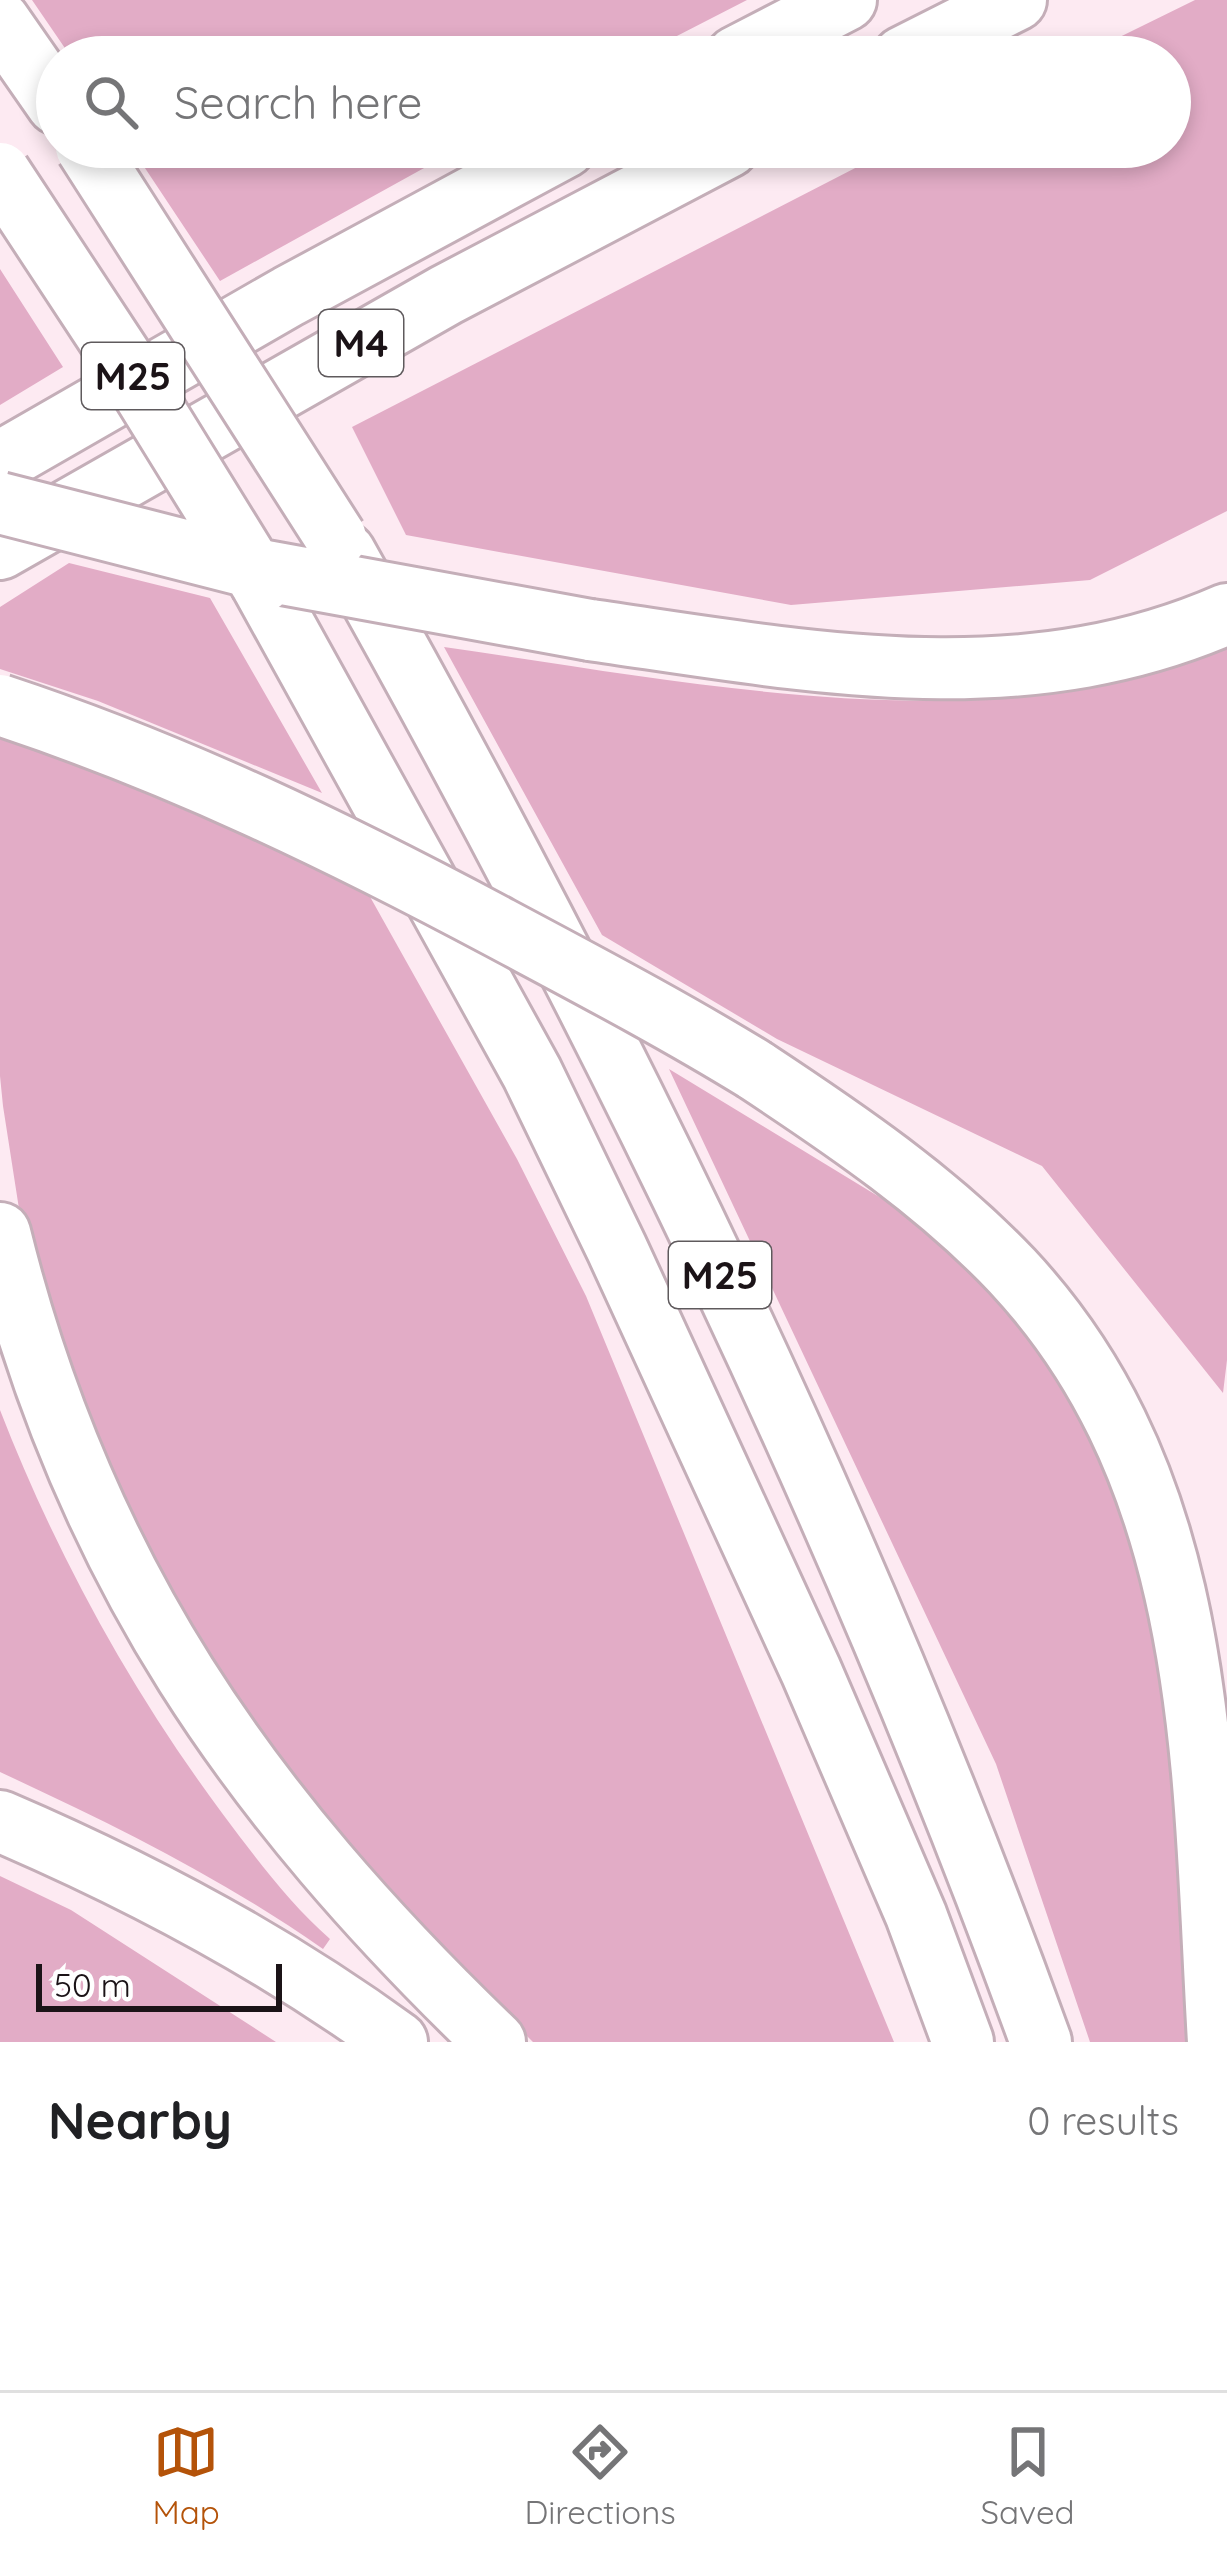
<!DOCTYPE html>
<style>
:root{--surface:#fff;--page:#f2f2f2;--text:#202124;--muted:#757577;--line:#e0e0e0;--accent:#b45309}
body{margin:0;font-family:Quicksand,sans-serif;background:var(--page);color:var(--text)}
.scale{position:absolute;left:36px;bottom:30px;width:246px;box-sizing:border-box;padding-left:12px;border:6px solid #1b1317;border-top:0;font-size:33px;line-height:42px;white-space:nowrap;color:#1b1317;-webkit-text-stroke:9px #fff;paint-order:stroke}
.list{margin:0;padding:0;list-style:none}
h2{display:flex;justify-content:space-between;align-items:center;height:156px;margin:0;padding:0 48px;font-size:51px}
h2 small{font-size:39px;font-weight:400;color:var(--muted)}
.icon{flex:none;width:66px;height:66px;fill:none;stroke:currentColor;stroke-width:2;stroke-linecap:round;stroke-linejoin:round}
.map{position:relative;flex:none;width:1227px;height:2042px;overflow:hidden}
.search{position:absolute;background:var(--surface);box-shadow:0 6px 18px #0003;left:36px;right:36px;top:36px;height:132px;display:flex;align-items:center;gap:30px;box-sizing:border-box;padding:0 42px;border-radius:66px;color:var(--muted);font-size:45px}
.sheet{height:348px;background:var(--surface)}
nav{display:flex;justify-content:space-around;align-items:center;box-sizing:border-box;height:168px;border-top:3px solid var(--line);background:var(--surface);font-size:33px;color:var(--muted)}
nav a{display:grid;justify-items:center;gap:6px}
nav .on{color:var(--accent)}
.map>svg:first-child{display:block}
.green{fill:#e2acc6}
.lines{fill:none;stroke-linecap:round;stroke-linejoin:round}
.highway-casing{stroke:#c4aeb8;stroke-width:66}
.highway{stroke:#fff;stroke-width:60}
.highway-bridge-casing{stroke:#c4aeb8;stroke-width:66;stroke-linecap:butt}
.highway-bridge{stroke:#fff;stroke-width:60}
.labels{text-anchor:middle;stroke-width:9;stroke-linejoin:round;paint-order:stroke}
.shield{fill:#fff;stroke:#5f5a5d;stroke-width:3}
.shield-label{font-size:39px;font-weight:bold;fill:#1b1317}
</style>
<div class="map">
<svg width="1227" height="2042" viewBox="0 0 1227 2042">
<rect width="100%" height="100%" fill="#fdeaf2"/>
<path class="green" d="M32,0h715l-111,57h-565z
M1195,0h32v511l-137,69 -299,25 -385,-70 -54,-108 544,-280h274v-90h-91z
M131,147h331l-242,134z
M0,269l63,98 -63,38z
M69,563l141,35 112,195 -224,-92 -98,-32v-62z
M444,647c201,29 422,73 625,44 55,-7 107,-26 158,-44v713l-4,33 -181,-227 -265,-127 -175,-104z
M0,739l64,20 300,127 153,273 69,137 308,746h-361l-226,-226 -196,-319 -89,-269 -19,-122 -3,-30z
M669,1069l235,143 98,82 65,82 51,95 50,215 24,356h-102l-94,-278z
M0,1410c56,144 130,279 222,403 33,44 67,90 108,126l-7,10c-101,-71 -211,-125 -323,-177z
M0,1876l71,34 205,132h-276z"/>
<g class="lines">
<g class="highway-casing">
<path id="highway" d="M0,22l57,82
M736,57l110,-57
M903,57l113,-57
M0,462l289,-166 276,-149
M0,549l446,-254 282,-148
M345,553c269,478 509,973 696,1489
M261,583l271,490 85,176 194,422 105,244 47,127
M590,630c216,31 429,75 637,-16
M755,1070c91,60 182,122 257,201 199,213 190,500 206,771
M0,1233c83,337 248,572 495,809
M0,1821c140,60 274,131 397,221"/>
</g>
<use href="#highway" class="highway"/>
<g class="highway-bridge-casing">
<path id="highway-bridge" d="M86,147l250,391
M0,173l127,193 134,217
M0,503l266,68 324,59
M0,705c176,58 337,136 500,223 86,46 172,91 255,142"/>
</g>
<use href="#highway-bridge" class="highway-bridge"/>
</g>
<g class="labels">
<g class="shield">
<rect x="319" y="310" width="84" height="66" rx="9"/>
<rect x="82" y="343" width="102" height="66" rx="9"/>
<rect x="669" y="1242" width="102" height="66" rx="9"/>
</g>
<g class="shield-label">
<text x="361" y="357">M4</text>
<text x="133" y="390">M25</text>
<text x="720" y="1289">M25</text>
</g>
</g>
</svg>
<div class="scale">50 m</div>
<div class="search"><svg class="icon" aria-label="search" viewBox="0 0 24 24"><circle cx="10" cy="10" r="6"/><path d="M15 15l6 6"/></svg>Search here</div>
</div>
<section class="sheet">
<h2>Nearby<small>0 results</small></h2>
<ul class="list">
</ul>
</section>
<nav>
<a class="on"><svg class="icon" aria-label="map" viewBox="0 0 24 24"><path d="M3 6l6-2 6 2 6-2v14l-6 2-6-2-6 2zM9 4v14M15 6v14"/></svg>Map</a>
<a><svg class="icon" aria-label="directions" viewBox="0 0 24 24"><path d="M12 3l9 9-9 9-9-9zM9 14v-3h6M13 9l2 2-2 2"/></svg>Directions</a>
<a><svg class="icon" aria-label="saved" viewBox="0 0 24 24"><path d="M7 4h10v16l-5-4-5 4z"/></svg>Saved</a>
</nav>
